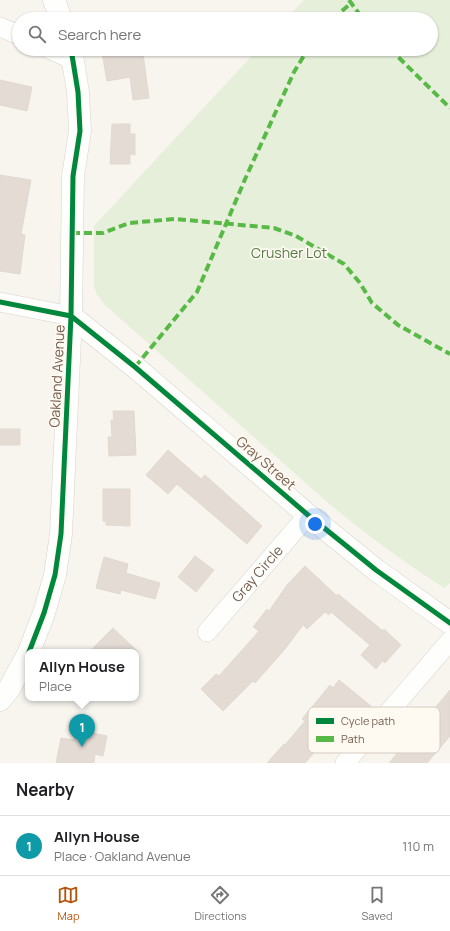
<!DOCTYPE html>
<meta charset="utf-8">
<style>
:root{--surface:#fff;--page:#f6f6f6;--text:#202124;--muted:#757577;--line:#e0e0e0;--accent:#b45309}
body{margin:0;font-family:Manrope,sans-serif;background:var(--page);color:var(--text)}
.you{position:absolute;left:315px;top:524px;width:14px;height:14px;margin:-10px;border:3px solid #fff;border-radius:50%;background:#1a73e8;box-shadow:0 0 0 6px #1a73e833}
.badge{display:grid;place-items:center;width:26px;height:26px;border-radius:50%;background:var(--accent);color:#fff;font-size:13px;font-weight:700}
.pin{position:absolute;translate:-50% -33px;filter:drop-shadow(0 1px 2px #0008)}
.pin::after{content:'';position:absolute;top:21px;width:14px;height:12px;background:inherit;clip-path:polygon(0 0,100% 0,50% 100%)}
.popup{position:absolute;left:25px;top:649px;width:114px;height:52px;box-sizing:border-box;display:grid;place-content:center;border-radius:8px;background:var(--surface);filter:drop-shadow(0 1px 3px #0005);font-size:13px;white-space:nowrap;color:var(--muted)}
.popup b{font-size:15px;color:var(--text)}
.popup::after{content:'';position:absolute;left:50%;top:100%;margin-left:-8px;border:8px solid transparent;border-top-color:var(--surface)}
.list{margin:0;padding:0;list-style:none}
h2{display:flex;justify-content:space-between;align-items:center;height:52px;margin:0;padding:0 16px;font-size:17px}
h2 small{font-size:13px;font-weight:400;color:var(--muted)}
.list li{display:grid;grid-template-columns:26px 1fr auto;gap:12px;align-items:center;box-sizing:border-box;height:60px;padding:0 16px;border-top:1px solid var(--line)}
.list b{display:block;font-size:15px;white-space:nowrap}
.list p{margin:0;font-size:13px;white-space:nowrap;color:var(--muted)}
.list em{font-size:13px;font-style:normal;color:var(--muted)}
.icon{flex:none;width:22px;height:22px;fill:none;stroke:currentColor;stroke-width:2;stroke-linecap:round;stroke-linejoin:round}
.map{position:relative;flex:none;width:450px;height:763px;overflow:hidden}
.search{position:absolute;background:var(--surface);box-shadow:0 1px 3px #0004;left:12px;right:12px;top:12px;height:44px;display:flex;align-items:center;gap:10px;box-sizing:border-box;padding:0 14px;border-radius:22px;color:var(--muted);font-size:15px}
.sheet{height:112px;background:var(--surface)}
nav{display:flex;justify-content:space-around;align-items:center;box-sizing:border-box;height:56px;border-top:1px solid var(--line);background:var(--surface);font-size:11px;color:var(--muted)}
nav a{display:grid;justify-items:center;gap:2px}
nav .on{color:var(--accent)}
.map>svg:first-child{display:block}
.green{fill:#e5efda}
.building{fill:#e3dbd4;stroke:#e1d9d1}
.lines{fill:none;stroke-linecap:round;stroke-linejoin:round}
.street-casing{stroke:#d7d2cd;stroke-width:20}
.secondary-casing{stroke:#d8d2cc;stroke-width:23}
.street{stroke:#fefefd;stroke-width:19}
.secondary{stroke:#fefefd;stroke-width:22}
.quiet{stroke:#58b947;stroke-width:4;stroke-dasharray:8 4;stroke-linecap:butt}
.cycleway-casing{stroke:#fefaf2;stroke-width:8}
.cycleway{stroke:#00873e;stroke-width:5}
.labels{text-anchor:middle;stroke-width:3.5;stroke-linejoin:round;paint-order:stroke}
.park-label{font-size:14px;fill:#557c46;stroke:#fefaf2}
.street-label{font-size:14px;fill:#775e4e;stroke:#fefaf2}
.key{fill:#fefaf2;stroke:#d6cbc1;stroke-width:1}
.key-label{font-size:11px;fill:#775e4e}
</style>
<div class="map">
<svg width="450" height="763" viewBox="0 0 450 763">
<rect width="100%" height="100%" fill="#f8f5ef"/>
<path class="green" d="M304,0h146v583l-6,5c-40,-26 -80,-55 -117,-86l-222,-197 -8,-10 -3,-9v-60l164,-177h173v-30h-145z"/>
<path class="building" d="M113,49h27v5h3l6,44 -16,2 -3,-23 -23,4 -5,-28 11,-2z
M0,80l32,7 -5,24 -27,-6z
M112,124h18v10h5v21l-5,-1v10h-20z
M0,175l31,5 -10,54 4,1 -5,39 -20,-3z
M113,411h21l2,44 -27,1 -1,-19h4l-1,-17h3z
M0,429h20v16h-20z
M168,450l33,29 4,-4 57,51 -15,18 -70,-60 -9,10 -22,-19z
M103,489h27v37l-24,-1v-4h-3z
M195,556l19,14 -18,22 -18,-15z
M104,557l24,7 -2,9 34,10 -5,16 -34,-9 -1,4 -24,-6z
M305,566l32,30 1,-2 45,37 1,-2 17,16 -16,18 -3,-2 -6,8 -15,-14 9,-10 -39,-33 -2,3 -4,-3 -18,17 -4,-4 -18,24 -30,34 -2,-2 -30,30 -22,-22 15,-15 3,2 40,-45 -6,-4 14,-18 2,2 18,-26z
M113,628l25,24h-49z
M339,680l32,26 -9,12 -9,-7 -4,5 -2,-1 -42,48h-38l17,-19 1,1 20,-24 -3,-2 28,-34 3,3z
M450,690v46l-23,27h-38z
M83,731l24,5 -4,20 -8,-2 -1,9h-38l5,-25 13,2 1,-5 7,1z"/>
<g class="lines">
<g class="street-casing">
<g id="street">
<path d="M0,27l19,8"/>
<path d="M49,49l25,11"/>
<path d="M0,302l71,14"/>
<path id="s1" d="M207,632l101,-117"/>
<path d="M345,763l105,-122"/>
</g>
</g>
<g class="secondary-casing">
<path id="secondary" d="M54,0l7,19
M71,316l64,51 173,148 36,29 32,26 74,53
M29,652l15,-39 11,-38 6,-41 10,-218 2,-140 7,-45 -2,-39 -7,-43
M0,700l9,-11 19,-35"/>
</g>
<use href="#street" class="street"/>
<use href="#secondary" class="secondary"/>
<path class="quiet" d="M349,0l14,19
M333,19l18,-16
M390,49l60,59
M72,233h31l26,-10 46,-4 99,9 22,8 48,28 16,19 12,20 26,22 52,29
M135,367l62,-75 49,-115 48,-105 14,-23"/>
<g class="cycleway-casing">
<path id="cycleway" d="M0,302l71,14 64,51 173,148 36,29 32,26 74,53
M29,652l15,-39 11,-38 6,-41 10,-218 2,-140 7,-45 -2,-39 -7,-43"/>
</g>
<use href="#cycleway" class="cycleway"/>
</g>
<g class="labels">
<g class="park-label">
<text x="289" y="258">Crusher Lot</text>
</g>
<g class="street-label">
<text transform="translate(57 376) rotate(-87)" y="5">Oakland Avenue</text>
<text transform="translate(266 463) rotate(41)" y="5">Gray Street</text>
<text dy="5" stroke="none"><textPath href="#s1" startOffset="77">Gray Circle</textPath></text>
</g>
</g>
<rect x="308" y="707" width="132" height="46" rx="6" class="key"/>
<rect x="316" y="718" width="18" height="6" fill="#00873e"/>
<rect x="316" y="736" width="18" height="6" fill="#58b947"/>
<g class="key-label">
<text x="341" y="725">Cycle path</text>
<text x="341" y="743">Path</text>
</g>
</svg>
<div class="you"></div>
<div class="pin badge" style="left:82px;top:747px;background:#0f9aa8">1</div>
<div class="popup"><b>Allyn House</b>Place</div>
<div class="search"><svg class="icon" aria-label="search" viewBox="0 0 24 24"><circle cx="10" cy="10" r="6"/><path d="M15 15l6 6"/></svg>Search here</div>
</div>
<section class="sheet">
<h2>Nearby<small></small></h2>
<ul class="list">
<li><span class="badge" style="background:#0f9aa8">1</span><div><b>Allyn House</b><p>Place · Oakland Avenue</p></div><em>110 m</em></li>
</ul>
</section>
<nav>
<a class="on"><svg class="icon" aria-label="map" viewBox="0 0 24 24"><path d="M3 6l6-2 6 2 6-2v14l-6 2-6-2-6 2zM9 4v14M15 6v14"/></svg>Map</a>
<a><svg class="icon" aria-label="directions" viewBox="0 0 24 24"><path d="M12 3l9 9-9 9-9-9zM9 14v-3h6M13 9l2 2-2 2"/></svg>Directions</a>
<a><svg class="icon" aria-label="saved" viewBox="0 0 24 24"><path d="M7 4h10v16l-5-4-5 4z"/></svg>Saved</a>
</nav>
